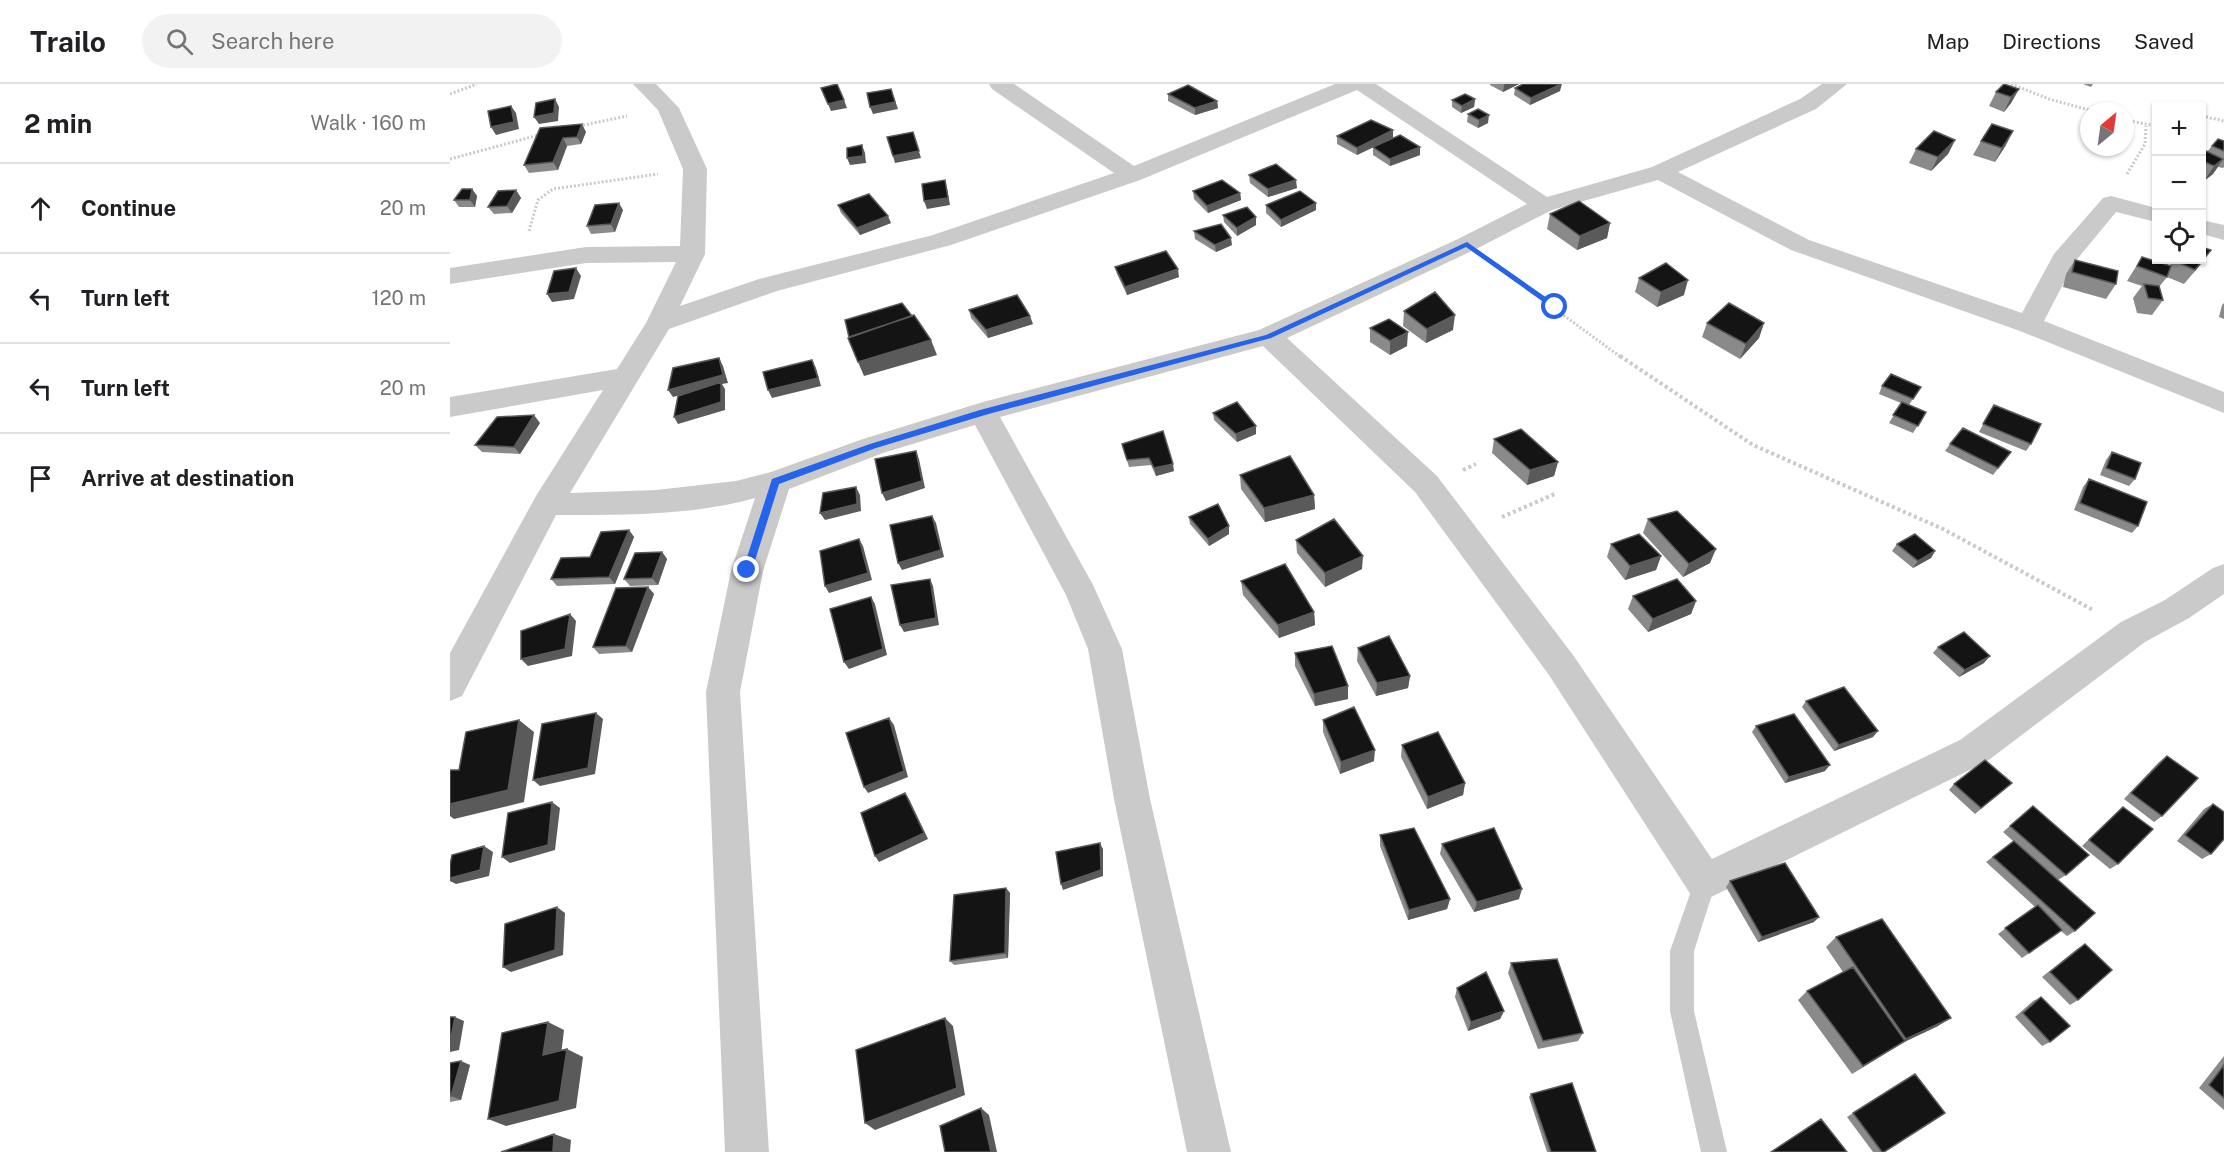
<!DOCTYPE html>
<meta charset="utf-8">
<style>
:root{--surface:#fff;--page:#f2f2f2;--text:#202124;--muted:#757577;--line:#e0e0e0}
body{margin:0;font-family:"Public Sans",sans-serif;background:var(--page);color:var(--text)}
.controls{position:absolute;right:18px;top:18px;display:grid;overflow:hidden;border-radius:0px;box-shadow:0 2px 4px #0004}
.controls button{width:54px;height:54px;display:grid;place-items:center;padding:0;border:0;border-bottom:2px solid var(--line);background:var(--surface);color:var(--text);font:30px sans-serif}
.compass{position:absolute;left:1630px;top:18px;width:54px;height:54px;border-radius:50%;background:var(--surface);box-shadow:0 2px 4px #0004;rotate:29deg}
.stop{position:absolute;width:18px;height:18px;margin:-14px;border:4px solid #2563eb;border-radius:50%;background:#fff}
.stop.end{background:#2563eb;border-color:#fff;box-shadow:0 2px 6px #0008}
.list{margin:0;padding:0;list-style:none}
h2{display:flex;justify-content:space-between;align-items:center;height:78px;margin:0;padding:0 24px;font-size:26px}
h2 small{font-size:20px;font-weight:400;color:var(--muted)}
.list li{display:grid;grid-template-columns:39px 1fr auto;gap:18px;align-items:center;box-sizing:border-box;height:90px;padding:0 24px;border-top:2px solid var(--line)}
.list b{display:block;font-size:22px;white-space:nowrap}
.list em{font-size:20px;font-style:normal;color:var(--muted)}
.icon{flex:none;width:33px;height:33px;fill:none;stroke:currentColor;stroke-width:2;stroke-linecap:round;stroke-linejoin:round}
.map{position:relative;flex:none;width:1774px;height:1068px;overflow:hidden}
header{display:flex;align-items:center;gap:36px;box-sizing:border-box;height:84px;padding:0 30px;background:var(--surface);border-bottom:2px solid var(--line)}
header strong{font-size:28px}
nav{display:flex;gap:33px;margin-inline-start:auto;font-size:21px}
.search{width:420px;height:54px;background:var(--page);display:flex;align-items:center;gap:15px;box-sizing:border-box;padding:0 21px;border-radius:33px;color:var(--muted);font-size:22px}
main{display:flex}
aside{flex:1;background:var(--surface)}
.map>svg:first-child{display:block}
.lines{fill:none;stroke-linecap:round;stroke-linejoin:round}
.path-far1{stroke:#cacaca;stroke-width:3;stroke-dasharray:2 2;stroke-linecap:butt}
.path{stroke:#cacaca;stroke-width:4;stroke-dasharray:3 3;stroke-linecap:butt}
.lane{fill:#cacaca;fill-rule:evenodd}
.street{fill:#cacaca;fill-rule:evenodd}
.wall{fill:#8a8a8a}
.shaded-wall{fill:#5a5a5a}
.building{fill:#141414;stroke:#5a5a5a;stroke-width:1.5}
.route{fill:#2563eb}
</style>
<header>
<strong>Trailo</strong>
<div class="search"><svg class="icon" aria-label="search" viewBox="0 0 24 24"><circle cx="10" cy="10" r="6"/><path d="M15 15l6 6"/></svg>Search here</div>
<nav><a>Map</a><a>Directions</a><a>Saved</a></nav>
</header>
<main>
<aside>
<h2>2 min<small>Walk · 160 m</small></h2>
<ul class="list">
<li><svg class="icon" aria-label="ahead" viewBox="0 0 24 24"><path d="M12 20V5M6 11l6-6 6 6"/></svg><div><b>Continue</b></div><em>20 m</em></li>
<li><svg class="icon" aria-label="left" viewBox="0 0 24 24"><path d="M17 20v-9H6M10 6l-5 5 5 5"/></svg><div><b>Turn left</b></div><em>120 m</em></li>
<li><svg class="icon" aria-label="left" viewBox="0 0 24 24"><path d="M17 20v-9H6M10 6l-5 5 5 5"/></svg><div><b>Turn left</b></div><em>20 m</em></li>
<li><svg class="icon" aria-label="arrive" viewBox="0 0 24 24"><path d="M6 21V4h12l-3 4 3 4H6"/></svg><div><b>Arrive at destination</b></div></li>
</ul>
</aside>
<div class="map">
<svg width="1774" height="1068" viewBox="0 0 1774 1068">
<rect width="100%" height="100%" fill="#fff"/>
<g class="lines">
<path class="path-far1" d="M1561,0l38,15 44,12
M0,10l27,-10
M1752,32l22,5
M1675,36l31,6
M129,42l48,-10
M0,75l89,-24
M1677,90l18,-30 1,-18
M79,147l9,-31 15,-11 105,-15
M1049,184l123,90"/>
<path class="path" d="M1170,272l133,89 190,84 150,81
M1013,386l13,-6
M1052,433l55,-24"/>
<path class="lane" d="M1255,787l8,3 3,8 -22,69v60l33,141h-26l-31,-141v-60l27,-77z"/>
<path class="street" d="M183,0h23l23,24 28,61 -2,85 -25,52 79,-27 174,-44 181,-62 -122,-84 -3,-5h25l120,82 201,-82h41l171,113 105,-30 148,-68 22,-15h25l-31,25 -138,63 131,68 213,73 32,-59 49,-56 8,-2 45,12v14l-40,-10 -42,51 -30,58 180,71v21l-204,-82 -229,-81 -133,-70 -106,30 -76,39 -189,89 150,138 136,179 139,204 248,-119 161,-118 44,-22 48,-32 11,-4v30l-35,24 -44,24 -159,120 -281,138 -14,-5 -142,-220 -134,-183 -152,-146 -263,71 93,168 29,64 28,150 81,353h-44l-73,-353 -26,-150 -22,-54 -91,-170 -92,28 -94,36 -26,82 -23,121 29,460h-44l-19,-460 25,-121 24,-73c-64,18 -132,17 -199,17l-94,181 -12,5v-48l86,-157 67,-106 -153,27v-20l167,-28 29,-46 30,-61 -90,1 -136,21v-16l136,-21 94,-1 3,-77 -25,-59zM907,6l170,114 -69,35 -199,91 -276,72 -120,37 -92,33 -35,9 -80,9 -86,3 99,-164 108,-38 174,-46 189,-65z
M1752,136l22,5v15l-22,-6z"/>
</g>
<path class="wall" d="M1040,0h29l-16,8 -13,-7z
M1633,0h10l-2,3z
M1065,4l45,3 -30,14 -16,-10z
M1569,5l-8,14 -7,9 -15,-6 7,-14z
M718,10l49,7 1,7 -23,7 -27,-14z
M1025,15l-1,8 -13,6 -9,-6v-7z
M1018,30l20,9 -10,5 -11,-6z
M90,44l46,4 -5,12 -14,2 -9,24 -29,3 -5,-8z
M887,52l56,2 -16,7 43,2v8l-30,11 -17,-11v-8l-16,8 -20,-11z
M1505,56l-7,14 -17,17 -22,-8 7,-14z
M1531,57l25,4 -11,17 -22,-7z
M1774,57v26l-1,1 -5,-1 -5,7 -9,7 -2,-1v-31l5,3 5,-6z
M799,91l48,13 -29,9 -18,-14z
M22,105l5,7 -2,11h-16l-5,-7z
M66,106l5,8 -9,15 -18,1 -6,-7z
M743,107l47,2 1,7 -33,13 -14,-14z
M866,119v7l-35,17 -15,-14v-8z
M388,121l53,18 -31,12 -19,-22z
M173,126l-8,22 -24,2 -4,-8z
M1100,130l60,9 -3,15 -30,12 -30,-21z
M773,131l33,10 -19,11 -13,-14z
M744,147l38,14 -16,7 -21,-13z
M1761,166l-27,34 -17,-7 -8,10 4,13 -11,15 -15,-2 -4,-15 9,-12 -15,-5 15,-24 27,9 5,-6z
M1625,176l41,24 -10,15 -43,-12 3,-13z
M665,183l64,10 -52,18 -10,-21z
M1189,194l45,17 -27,12 -22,-15z
M1774,219v16l-5,-2 3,-12z
M519,226l64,14 -45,14 -17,-20z
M954,227l49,19 -27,13 -23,-17z
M1257,239h57l-5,15 -19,21 -38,-22z
M920,244l37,18 -17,9 -20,-13z
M1432,302l34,8 -7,11 17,7 -13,21 -24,-10 12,-20 -22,-9z
M1544,321l37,39 -5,7 -47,-19z
M763,329l43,21 -19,8 -23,-22z
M90,339l-20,31 -38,-2 -7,-7z
M1044,355l64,23 -4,14 -27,9 -35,-32z
M672,360l52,27 -18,5 -5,-11 -22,2z
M1500,360l61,8 -18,23 -48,-24z
M1662,368l23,27 -6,7 -29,-11 6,-15z
M790,391l74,20 1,14 -50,13 -24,-33z
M1639,395l49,47 -6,7 -58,-23 9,-23z
M739,433l40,9v8l-20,12 -19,-22z
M1198,435l62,44 -27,14 -40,-44z
M179,446l5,7 -19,47 -58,2 -6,-7 39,-22z
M846,456l66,29 -37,18 -28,-34z
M1161,460l50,12 -5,14 -31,10 -18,-23z
M1447,460l38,7 -4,7 -18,10 -21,-17z
M212,468l5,7 -9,26 -28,1 -6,-7z
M791,497l73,31 1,13 -36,13 -36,-43z
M198,503l6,7 -22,58 -33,2 -6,-7z
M1183,512l63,5 -5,13 -43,18 -20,-23z
M1488,563l46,16 -25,14 -26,-24z
M908,564l52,28 -2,12 -32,8 -19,-35z
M845,569l53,46 -33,7 -20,-40z
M1356,617l67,36 -39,14 -32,-44z
M873,636l51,41 -34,13 -17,-42z
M1306,642l69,45 -40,12 -33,-51z
M952,661l63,38 -2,12 -36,14 -26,-52z
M1717,672l-5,60 -8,6 -30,-23 35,-37z
M1562,699l-37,31 -26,-24 5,-6z
M1763,720l-2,50 -9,5 -25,-18 27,-32z
M1583,722l33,69 -8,5 17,51 -8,5 -6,-5 -39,27 -24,-24 37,-27 -49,-45 27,-21 -10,-9z
M1673,723l-5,57 -8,5 -28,-23 34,-33z
M930,751l70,64 -3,10 -39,11 -28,-74z
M992,760l77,55 -45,13 -34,-58z
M1280,797l84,41 -56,20 -32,-55z
M556,804l4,5 -2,65 -54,7 -4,-4z
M1386,853l102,89 -36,17 -50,31 -54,-74 9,-9 36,-19 -17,-25z
M1635,860l-7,56 -8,5 -28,-28 35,-28z
M1061,879l72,70 -5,8 -40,8 -30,-76z
M1007,904l47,23 -4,8 -32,12 -13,-34z
M1591,913l9,45 -8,4 -27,-29 18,-16z
M1774,972v54l-25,-22z
M0,979l20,2 -9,35 -11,2z
M1465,990l-31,78h-11l-26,-35z
M1081,1010l65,58h-49l-18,-55z"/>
<path class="shaded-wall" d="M1055,0h14l-16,8 1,-7z
M1112,0l-2,7 -30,14 1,-7z
M441,5l7,20 -25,5 -3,-7z
M1569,5l-8,14 -7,9 7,-15z
M105,15l4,8 -1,14 -19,3 -5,-7z
M1025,15l-1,8 -13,6 1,-7z
M394,16l3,8 -16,3 -3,-7z
M767,17l1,7 -23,7v-7z
M61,22l5,7 3,16 -23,6 -5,-8z
M1039,31l-1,8 -10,5 1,-8z
M132,40l4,8 -5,12 -4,-7z
M943,46v8l-36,17v-7z
M1563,47l-7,14 -11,17 7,-14z
M463,48l8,26 -26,5 -2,-7z
M113,54l4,8 -9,24 -5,-8z
M1505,56l-7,14 -17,17 7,-14z
M412,61l3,8 1,10 -16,2 -3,-7z
M970,63v8l-30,11v-7z
M1773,75l-10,15 -9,7 10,-15z
M495,96l2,8 3,17 -23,4 -3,-8z
M846,96l1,8 -29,9v-8z
M22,105l5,7 -2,11 -5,-7z
M66,106l5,8 -9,15 -5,-7z
M790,109l1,7 -33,13 -1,-7z
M169,119l4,7 -8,22 -4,-8z
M866,119v7l-35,17v-7z
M438,132l3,7 -31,12 -3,-7z
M806,133v8l-19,11v-8z
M1160,139l-3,15 -30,12 3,-14z
M781,154l1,7 -16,7 -1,-7z
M1761,166l-11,15 -16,19 11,-14z
M126,184l5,8 -7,23 -22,3 -5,-8z
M728,185l1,8 -52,18 -2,-8z
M1238,196l-4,15 -27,12 4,-15z
M1005,231l-2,15 -27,13 1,-14z
M580,232l3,8 -45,14 -2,-8z
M1314,239l-5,15 -19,21 6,-15z
M958,248l-1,14 -17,9v-14z
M481,256l6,15 -73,21 -6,-14z
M269,274l4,8 5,17 -6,1 3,5v21l-47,14 -4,-7 47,-33 -48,13 -5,-7z
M362,276l4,8 5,18 -49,12 -4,-8z
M84,331l6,8 -20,31 -6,-7z
M806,342v8l-19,8 -1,-8z
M466,367l3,8 6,29 -39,13 -4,-8z
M1108,378l-4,14 -27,9 3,-15z
M723,380l1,7 -18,5 -2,-8z
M406,403l4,8 1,16 -36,9 -5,-7z
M864,411l1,14 -50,13 -1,-14z
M482,432l4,7 8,34 -42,13 -4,-7z
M779,442v8l-20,12 -1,-7z
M179,446l5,7 -19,47 -6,-7z
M409,455l4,7 9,34 -43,13 -4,-7z
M1266,465l-6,14 -27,14 6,-13z
M1485,467l-4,7 -18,10 5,-7z
M212,468l5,7 -9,26 -6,-7z
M913,472l-1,13 -37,18v-14z
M1211,472l-5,14 -31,10 5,-14z
M480,495l3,7 6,39 -35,7 -4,-7z
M198,503l6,7 -22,58 -6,-6z
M421,513l4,7 12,51 -38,14 -5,-7z
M1246,517l-5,13 -43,18 5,-13z
M864,528l1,13 -36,13 -1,-13z
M120,530l6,7 -4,35 -44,10 -7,-7z
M1540,572l-6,7 -25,14 6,-7z
M960,592l-2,12 -32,8 1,-13z
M898,602v13l-33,7 -1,-12z
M146,629l7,6 -8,55 -55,12 -7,-6z
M439,634l5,7 14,52 -40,16 -4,-6z
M69,636l15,12 -10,70 -70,17 -4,-3v-12z
M1428,647l-5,6 -39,14 5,-6z
M925,666l-1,11 -34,13 1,-12z
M1380,681l-5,6 -40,12 4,-6z
M1015,699l-2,12 -36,14 1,-12z
M455,709l4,6 19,40 -49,23 -4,-6z
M102,718l8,6 -5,42 -45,13 -8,-6z
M650,759l3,6v27l-40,14 -2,-6z
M34,762l9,6 -4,24 -33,8 -6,-3v-3z
M556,804l4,5 -2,65 -3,-5z
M1072,805l-3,10 -45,13 3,-10z
M1000,815l-3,10 -39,11 1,-10z
M107,823l8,6 -2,42 -52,17 -8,-5z
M1369,833l-5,5 -56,20 4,-5z
M1054,927l-4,8 -32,12 3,-9z
M5,933l9,4 -5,29 -9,2v-9z
M495,934l8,8 12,69 -90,35 -10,-7z
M1501,934l-13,8 -36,17 -50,31 54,-35z
M98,938l16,8 -4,33 -17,-8z
M117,965l16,8 -7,51 -70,18 -18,-7z
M11,977l9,4 -9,35 -10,-4z
M531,1024l8,7 8,37h-6z
M104,1050l17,6 -1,12h-17z"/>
<path class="building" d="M387,0l7,16 -16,4 -7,-16z
M1073,0h38l-30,14 -16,-10z
M1554,0l15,5 -8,8 -15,-5z
M738,1l29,16 -22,7 -27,-14z
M441,5l4,13 -25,5 -3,-14z
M1015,10l10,5 -13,7 -10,-6z
M105,15l-1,14 -20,4 2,-14z
M61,22l3,16 -23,5 -3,-16z
M1028,25l11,6 -10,5 -11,-6z
M921,36l22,10 -36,18 -20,-12z
M132,40l-5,13 -14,1 -10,24 -29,3 16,-37z
M1542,40l21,7 -11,17 -21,-7z
M1484,47l21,9 -17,17 -22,-8z
M463,48l6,19 -26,5 -6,-19z
M950,51l20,12 -30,12 -17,-12z
M1768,55l6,2v10l-12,-5z
M412,61l1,11 -16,2v-10z
M1752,65l21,10 -9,7 -12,-5z
M826,80l20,16 -28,9 -19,-14z
M495,96l3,18 -24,3 -2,-17z
M772,96l18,13 -33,13 -14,-15z
M12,105h10l-2,11h-16z
M66,106l-9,16 -19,1 10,-16z
M850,107l16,12 -35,17 -15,-15z
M419,110l19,22 -31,12 -19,-23z
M1129,117l31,22 -30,13 -30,-22z
M169,119l-8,21 -24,2 8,-21z
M797,123l9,10 -19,11 -14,-13z
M771,140l10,14 -16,7 -21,-14z
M1752,163l9,3 -16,20 -22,-10h29z
M716,167l12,18 -53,18 -10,-20z
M1692,173l29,9 -4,11 -30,-11z
M1625,176l43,11 -2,13 -44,-12z
M1216,179l22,17 -27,12 -22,-14z
M126,184l-7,24 -22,2 7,-23z
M1694,200l15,2 4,14 -15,-2z
M985,208l20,23 -28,14 -23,-18z
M567,211l13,21 -44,14 -17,-20z
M452,219l10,13 -63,21 -4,-17z
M1279,219l35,20 -18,21 -39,-21z
M464,231l17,25 -73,22 -10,-24z
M939,235l19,13 -18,9 -20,-13z
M269,274l4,17 -55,15 5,-22z
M362,276l6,18 -50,12 -5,-18z
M1441,290l30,13 -8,12 -31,-13z
M271,298v20l-47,15 4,-21z
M787,318l19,24 -20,8 -23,-21z
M1452,318l24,10 -8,14 -25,-11z
M1544,321l47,19 -10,20 -48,-20z
M84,331l-20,32 -39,-2 22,-28z
M1513,344l48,24 -13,16 -48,-24z
M1071,345l37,33 -28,8 -36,-31z
M713,347l10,33 -19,4 -5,-10 -22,2 -5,-16z
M466,367l6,30 -40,12 -7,-34z
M1662,368l29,11 -6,16 -29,-11z
M840,372l24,39 -50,13 -24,-33z
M1639,395l58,23 -9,24 -58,-23z
M406,403l1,17 -37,9 3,-20z
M768,420l11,22 -21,13 -19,-22z
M1227,427l39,38 -27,15 -41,-45z
M482,432l9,34 -43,13 -8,-38z
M884,435l29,37 -38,17 -29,-33z
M179,446l-20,47 -58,2 10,-21 29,-1 11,-25z
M1189,450l22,22 -31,10 -19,-22z
M1465,450l20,17 -17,10 -21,-17z
M409,455l9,34 -43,13 -5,-35z
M212,468l-10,26 -28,1 11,-26z
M835,480l29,48 -36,13 -37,-44z
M480,495l6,39 -36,7 -9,-40z
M1227,495l19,22 -43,18 -20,-23z
M198,503l-22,59 -33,1 23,-59z
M421,513l12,52 -39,13 -14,-53z
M120,530l-5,35 -44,10v-28z
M1514,548l26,24 -25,14 -27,-23z
M939,552l21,40 -33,7 -19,-35z
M882,562l16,40 -34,8 -19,-41z
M1394,603l34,44 -39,14 -33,-44z
M904,623l21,43 -34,12 -18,-42z
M146,629l-8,55 -55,12 9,-56z
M1344,630l36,51 -41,12 -33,-51z
M439,634l15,53 -40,16 -18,-54z
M69,636l-11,70 -58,14v-34h9l7,-38z
M988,648l27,51 -37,14 -26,-52z
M1717,672l31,22 -36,38 -31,-23z
M1535,676l27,23 -31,25 -27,-24z
M455,709l19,40 -49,23 -14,-43z
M102,718l-4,43 -46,12 6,-44z
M1763,720l11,8v27l-13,15 -26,-19z
M1583,722l56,49 -23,20 -56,-49z
M1673,723l30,22 -35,35 -29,-24z
M964,744l36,71 -41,11 -29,-75z
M1044,744l28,61 -45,13 -35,-58z
M1564,757l81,72 -20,18 -82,-74z
M650,759l1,27 -40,14 -5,-32z
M34,762l-4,24 -30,8v-13l2,-10z
M1335,779l34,54 -57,20 -32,-56z
M556,804l-1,65 -55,8 4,-66z
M1588,821l24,25 -33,23 -24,-25z
M107,823l-2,43 -52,17 2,-43z
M1432,835l69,99 -45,21 -70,-102z
M1635,860l27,26 -34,30 -28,-28z
M1107,875l26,74 -40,8 -32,-78z
M1403,883l52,74 -42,25 -56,-75z
M1036,888l18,39 -33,11 -14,-34z
M1591,913l29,29 -20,16 -27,-29z
M0,933h5l-5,26z
M495,934l12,70 -92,35 -9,-73z
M98,938l-5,33 24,-6 -8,52 -71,18 14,-86z
M11,977l-10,35h-1v-33z
M1774,981v33l-15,-13z
M1465,990l30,39 -61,39h-2l-29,-39z
M1122,999l24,69h-45l-20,-58z
M531,1024l10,44h-46l-5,-26z
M1371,1035l26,33h-76z
M104,1050l-1,18h-52z"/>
<path class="route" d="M1017,158l90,63v3h-5l-86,-61 -195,91 -286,77 -109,33 -97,36 -27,86 -5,4 -4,-4 29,-91 98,-35 110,-34 286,-75z"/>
</svg>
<div class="controls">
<button>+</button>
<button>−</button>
<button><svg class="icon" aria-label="locate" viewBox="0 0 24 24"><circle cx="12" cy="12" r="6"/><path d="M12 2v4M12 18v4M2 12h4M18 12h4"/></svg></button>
</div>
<svg class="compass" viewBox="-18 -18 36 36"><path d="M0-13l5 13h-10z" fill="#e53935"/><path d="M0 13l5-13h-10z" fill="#757577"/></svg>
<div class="stop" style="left:1105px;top:223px"></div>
<div class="stop end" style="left:297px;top:486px"></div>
</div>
</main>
